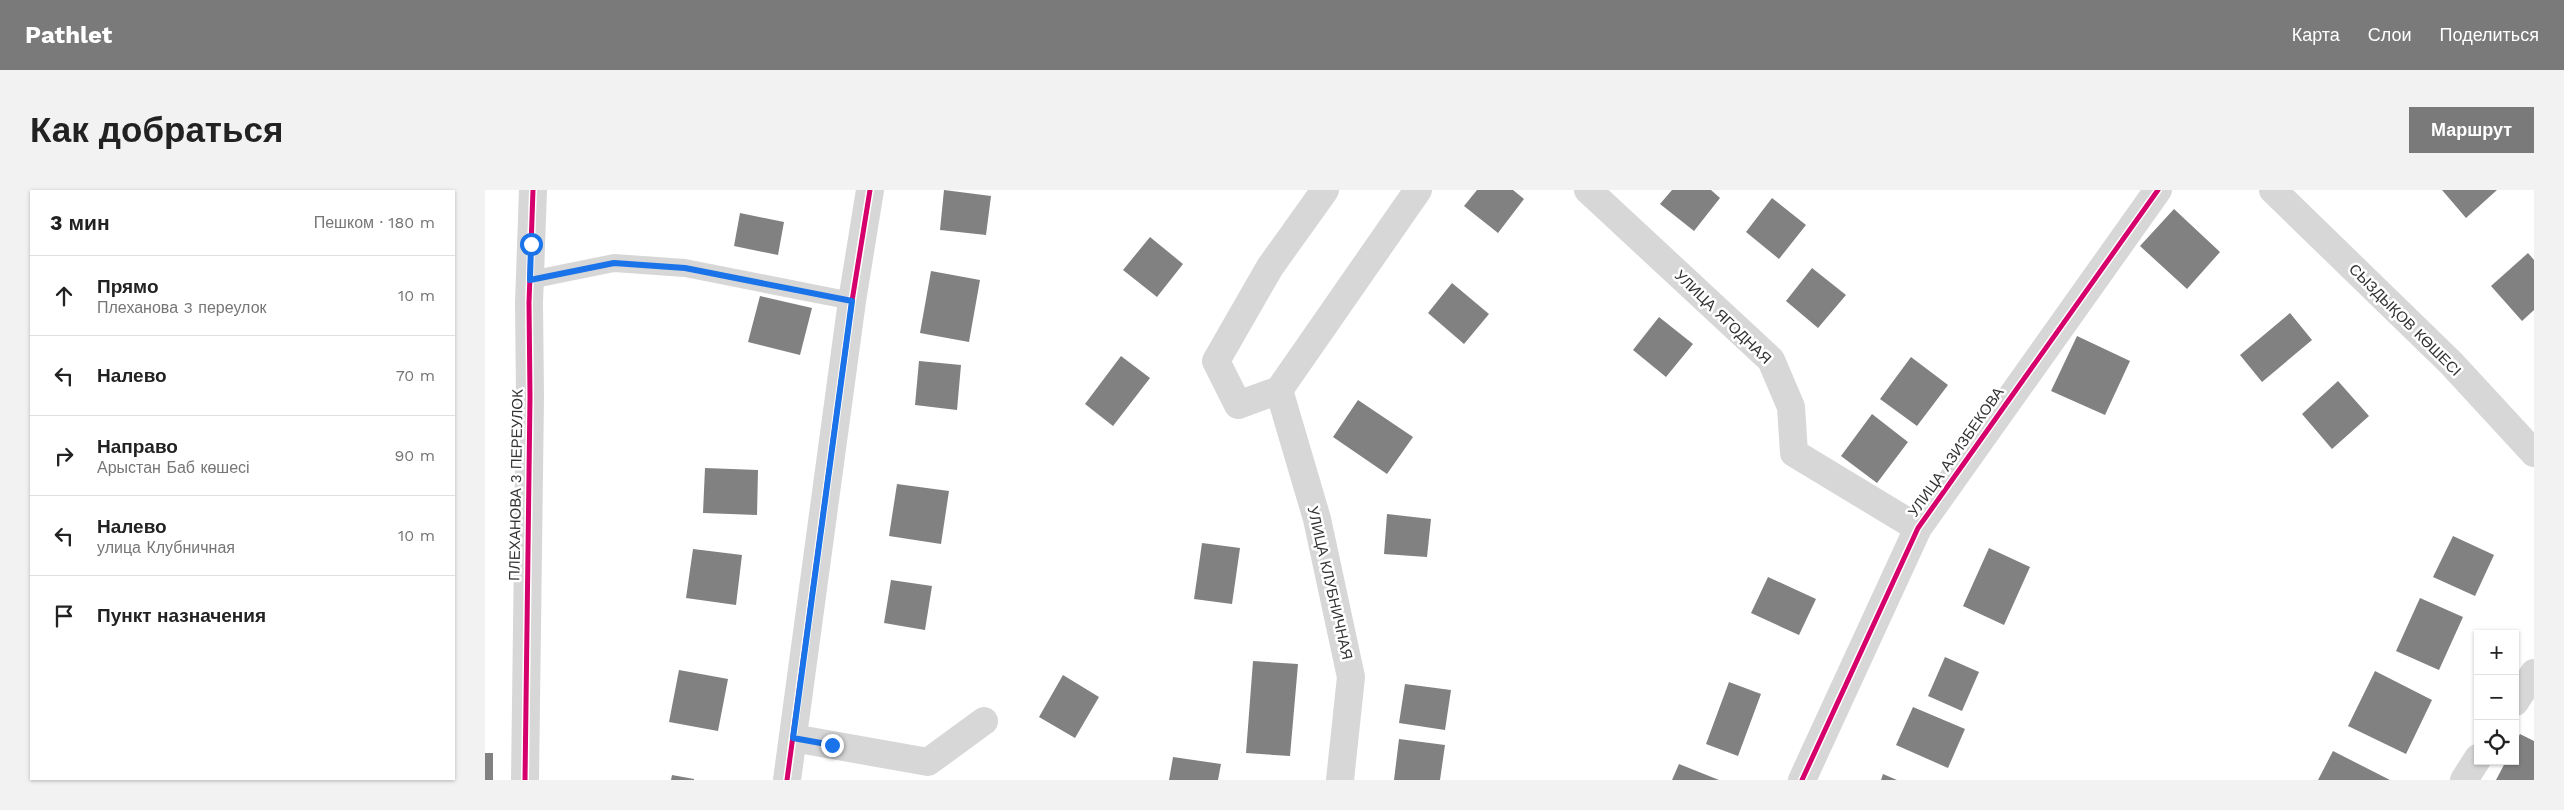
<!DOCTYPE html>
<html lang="ru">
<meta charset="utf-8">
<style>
:root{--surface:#fff;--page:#f2f2f2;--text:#222;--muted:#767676;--line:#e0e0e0;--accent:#7a7a7a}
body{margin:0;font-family:"Work Sans",sans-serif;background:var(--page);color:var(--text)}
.controls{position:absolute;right:15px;bottom:15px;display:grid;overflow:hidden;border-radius:0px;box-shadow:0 1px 4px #0004}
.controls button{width:45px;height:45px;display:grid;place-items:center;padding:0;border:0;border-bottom:1px solid var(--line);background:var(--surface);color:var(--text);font:25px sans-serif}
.stop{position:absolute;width:15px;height:15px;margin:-11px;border:4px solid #1a73e8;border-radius:50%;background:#fff}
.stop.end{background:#1a73e8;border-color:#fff;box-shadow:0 1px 5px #0008}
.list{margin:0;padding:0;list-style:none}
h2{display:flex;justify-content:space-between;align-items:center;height:65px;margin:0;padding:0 20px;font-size:21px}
h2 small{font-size:16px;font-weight:400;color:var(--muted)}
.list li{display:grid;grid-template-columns:32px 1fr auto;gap:15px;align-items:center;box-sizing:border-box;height:80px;padding:0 20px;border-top:1px solid var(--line)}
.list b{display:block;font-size:19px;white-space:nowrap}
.list p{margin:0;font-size:16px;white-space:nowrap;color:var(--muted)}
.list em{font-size:16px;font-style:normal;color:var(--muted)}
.icon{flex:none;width:28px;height:28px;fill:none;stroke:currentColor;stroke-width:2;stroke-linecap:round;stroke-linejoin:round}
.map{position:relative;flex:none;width:2049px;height:590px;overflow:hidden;border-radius:0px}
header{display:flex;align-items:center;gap:30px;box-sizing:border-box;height:70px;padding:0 25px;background:var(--accent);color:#fff}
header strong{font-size:24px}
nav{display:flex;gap:28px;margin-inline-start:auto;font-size:18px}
.intro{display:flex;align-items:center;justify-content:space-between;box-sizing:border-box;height:120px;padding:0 30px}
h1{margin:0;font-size:35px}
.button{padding:12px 22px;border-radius:0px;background:var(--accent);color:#fff;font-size:18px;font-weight:700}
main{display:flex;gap:30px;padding:0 30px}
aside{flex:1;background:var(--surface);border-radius:0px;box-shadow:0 1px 4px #0004}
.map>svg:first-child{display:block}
.building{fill:#818181}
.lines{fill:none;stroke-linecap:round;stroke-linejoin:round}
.service{stroke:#d7d7d7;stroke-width:18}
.minor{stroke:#d7d7d7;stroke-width:28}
.cycleway-casing{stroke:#fff;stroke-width:8}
.cycleway{stroke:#d6006c;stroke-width:5}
.route{stroke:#1a73e8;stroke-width:6}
.labels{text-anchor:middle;stroke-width:5;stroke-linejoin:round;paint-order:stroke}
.street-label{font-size:15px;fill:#333;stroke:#fff}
</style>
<header>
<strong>Pathlet</strong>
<nav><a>Карта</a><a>Слои</a><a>Поделиться</a></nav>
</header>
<div class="intro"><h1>Как добраться</h1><a class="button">Маршрут</a></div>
<main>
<aside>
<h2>3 мин<small>Пешком · 180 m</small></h2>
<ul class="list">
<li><svg class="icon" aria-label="ahead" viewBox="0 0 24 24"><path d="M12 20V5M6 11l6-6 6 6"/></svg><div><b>Прямо</b><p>Плеханова 3 переулок</p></div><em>10 m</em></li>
<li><svg class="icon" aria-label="left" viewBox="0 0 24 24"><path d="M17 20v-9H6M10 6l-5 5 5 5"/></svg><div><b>Налево</b></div><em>70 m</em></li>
<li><svg class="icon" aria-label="right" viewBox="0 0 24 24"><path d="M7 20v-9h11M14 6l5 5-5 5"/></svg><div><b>Направо</b><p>Арыстан Баб көшесі</p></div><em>90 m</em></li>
<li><svg class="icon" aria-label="left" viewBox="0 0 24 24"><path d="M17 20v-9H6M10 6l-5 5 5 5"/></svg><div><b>Налево</b><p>улица Клубничная</p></div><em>10 m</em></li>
<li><svg class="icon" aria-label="arrive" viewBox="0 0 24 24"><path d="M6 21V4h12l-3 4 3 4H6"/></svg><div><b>Пункт назначения</b></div></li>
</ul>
</aside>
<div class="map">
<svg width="2049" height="590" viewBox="0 0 2049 590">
<rect width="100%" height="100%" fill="#fff"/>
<path class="building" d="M459,0l47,6 -5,39 -46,-5z
M992,0h36l11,9 -26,34 -34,-27z
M1187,0h39l9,8 -26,33 -34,-27z
M1957,0h55l-31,28z
M1287,8l34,27 -27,34 -33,-27z
M1689,19l46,43 -33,37 -47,-43z
M255,23l44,9 -6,33 -44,-9z
M665,47l33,27 -26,33 -34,-27z
M2043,63l6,7v50l-12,11 -31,-35z
M1327,78l34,27 -28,33 -32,-27z
M446,81l49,9 -11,62 -49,-9z
M967,93l37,31 -25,30 -36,-31z
M275,106l52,12 -12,47 -52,-13z
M1805,123l22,27 -50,42 -22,-27z
M1174,127l34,27 -27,33 -33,-27z
M1592,146l53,25 -25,54 -54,-24z
M636,166l29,22 -37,48 -28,-22z
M1426,167l37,28 -31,41 -37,-27z
M434,171l42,4 -4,45 -42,-5z
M1853,191l31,35 -37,33 -30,-35z
M873,210l55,37 -26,37 -54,-37z
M1387,224l36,28 -31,41 -36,-27z
M220,278l53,2 -1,45 -54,-2z
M412,294l52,7 -8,53 -52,-8z
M902,324l44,5 -4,38 -43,-3z
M1968,346l41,19 -19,41 -42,-19z
M717,353l38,5 -8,56 -38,-5z
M1504,358l41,19 -26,58 -41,-19z
M208,359l49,6 -6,50 -50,-7z
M1283,387l48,22 -17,36 -48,-22z
M406,390l41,6 -7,44 -41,-7z
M1935,408l43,19 -24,53 -43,-19z
M1460,467l34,15 -17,39 -34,-15z
M768,471l45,3 -8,92 -44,-3z
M194,480l49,9 -10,52 -49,-9z
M1890,481l57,29 -26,54 -58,-28z
M578,485l36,22 -24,41 -36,-21z
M1244,492l32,12 -23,62 -32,-12z
M920,494l46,6 -6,40 -46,-7z
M1428,517l52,22 -17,39 -52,-23z
M2035,544l14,7v39h-38l10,-19h9v-18z
M914,549l46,6 -5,35h-46z
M1848,561l57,29h-72z
M0,563h8v27h-8z
M688,567l48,7 -3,16h-49z
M1194,574l40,16h-47z
M1398,584l14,6h-16z
M187,585l22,4v1h-23z"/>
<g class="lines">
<path class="service" d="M45,90l84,-17 71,5 167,33"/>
<path class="minor" d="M840,0l-55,77 -54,94 22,44 41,-15 139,-200
M1103,0l183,170 20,47 3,46 124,75
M1788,0l178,173 83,90
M794,200l38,129 34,158 -11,103
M2030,512l19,-29
M308,548l135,24 56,-41
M40,590l5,-383 -1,-94 4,-113
M302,590l65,-479 18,-111
M1317,590l116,-252 240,-338
M1979,590l14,-22"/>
<g class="cycleway-casing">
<path id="cycleway" d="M40,590l5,-383 -1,-94 4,-113
M302,590l65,-479 18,-111
M1317,590l116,-252 240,-338"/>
</g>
<use href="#cycleway" class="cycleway"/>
</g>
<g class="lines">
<path class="route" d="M46,54l-1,36 84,-17 71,5 167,33 -59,437 39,7"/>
</g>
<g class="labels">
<g class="street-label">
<text transform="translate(1238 127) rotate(44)" y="5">УЛИЦА ЯГОДНАЯ</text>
<text transform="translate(1920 130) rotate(45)" y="5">СЫЗДЫҚОВ КӨШЕСІ</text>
<text transform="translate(1471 262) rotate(-55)" y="5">УЛИЦА АЗИЗБЕКОВА</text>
<text transform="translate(31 295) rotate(-89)" y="5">ПЛЕХАНОВА 3 ПЕРЕУЛОК</text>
<text transform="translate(845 393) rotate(77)" y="5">УЛИЦА КЛУБНИЧНАЯ</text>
</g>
</g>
</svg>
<div class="controls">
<button>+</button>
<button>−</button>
<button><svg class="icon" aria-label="locate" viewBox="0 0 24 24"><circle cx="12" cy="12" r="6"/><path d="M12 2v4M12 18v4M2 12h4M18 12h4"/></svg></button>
</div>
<div class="stop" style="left:46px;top:54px"></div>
<div class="stop end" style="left:347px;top:555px"></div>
</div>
</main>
